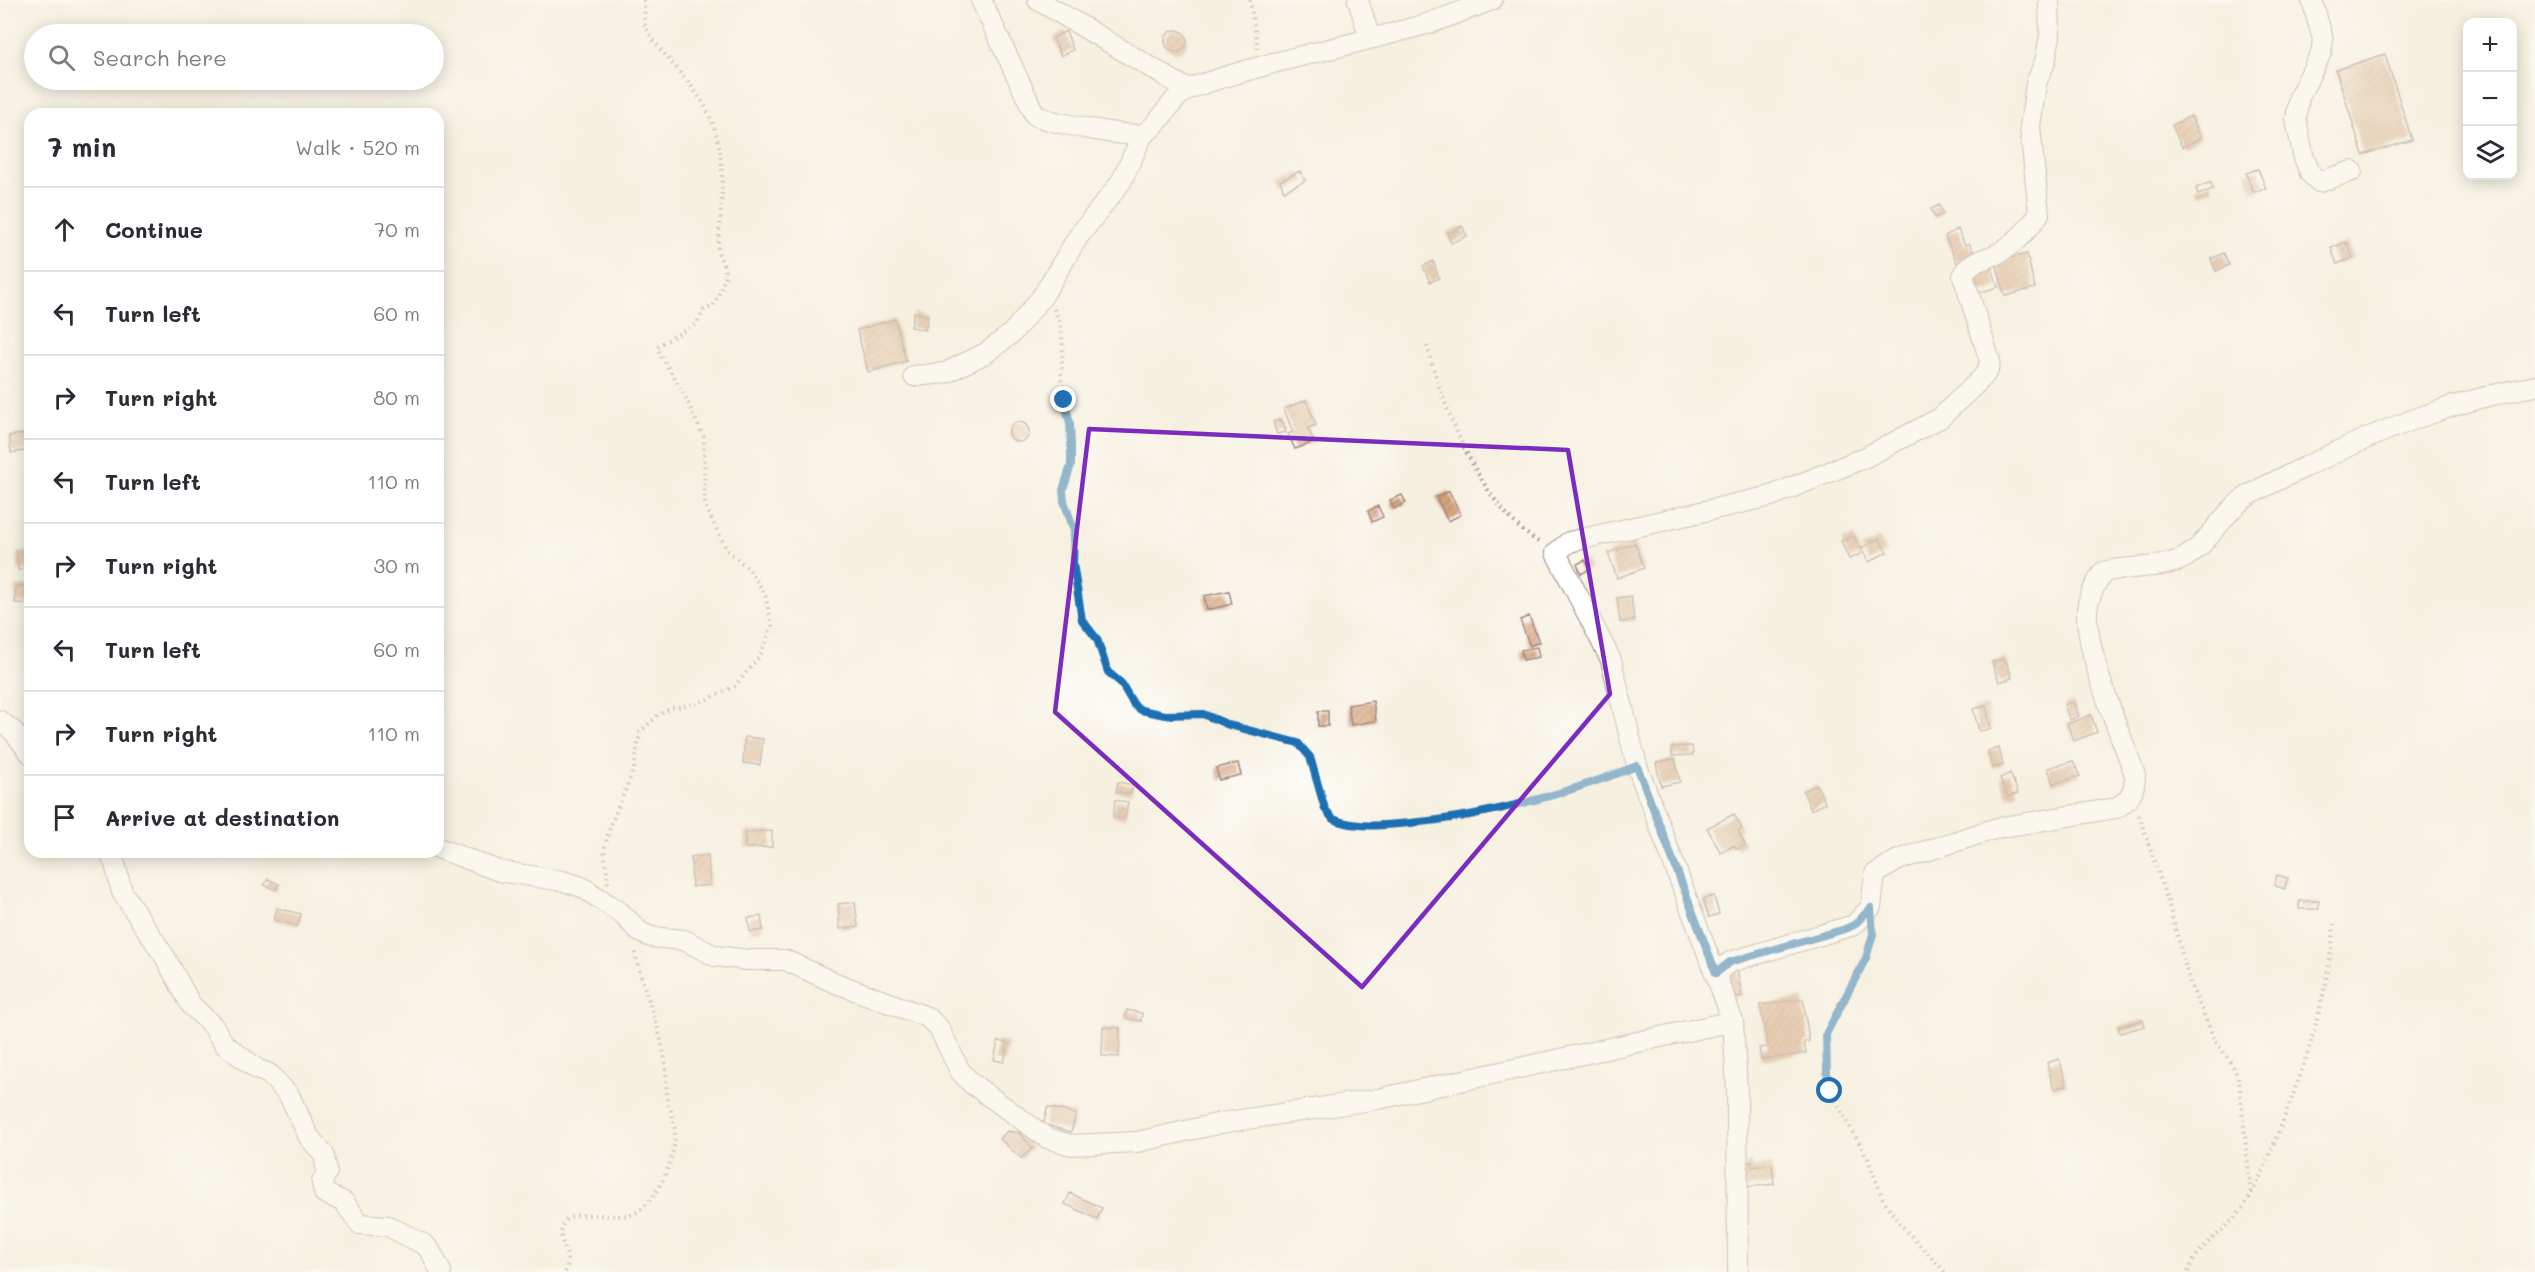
<!DOCTYPE html>
<meta charset="utf-8">
<style>
:root{--surface:#fff;--page:#f7f7f7;--text:#2b2b33;--muted:#7c7c81;--line:#e1e1e2}
body{margin:0;font-family:Mali,sans-serif;background:var(--page);color:var(--text)}
.controls{position:absolute;right:18px;top:18px;display:grid;overflow:hidden;border-radius:12px;box-shadow:0 3px 15px #0003}
.controls button{width:54px;height:54px;display:grid;place-items:center;padding:0;border:0;border-bottom:2px solid var(--line);background:var(--surface);color:var(--text);font:30px sans-serif}
.stop{position:absolute;width:18px;height:18px;margin:-14px;border:4px solid #1f6fb2;border-radius:50%;background:#fff}
.stop.end{background:#1f6fb2;border-color:#fff;box-shadow:0 2px 6px #0008}
.list{margin:0;padding:0;list-style:none}
h2{display:flex;justify-content:space-between;align-items:center;height:78px;margin:0;padding:0 24px;font-size:26px}
h2 small{font-size:20px;font-weight:400;color:var(--muted)}
.list li{display:grid;grid-template-columns:39px 1fr auto;gap:18px;align-items:center;box-sizing:border-box;height:84px;padding:0 24px;border-top:2px solid var(--line)}
.list b{display:block;font-size:22px;white-space:nowrap}
.list em{font-size:20px;font-style:normal;color:var(--muted)}
.icon{flex:none;width:33px;height:33px;fill:none;stroke:currentColor;stroke-width:2;stroke-linecap:round;stroke-linejoin:round}
.map{position:relative;flex:none;width:2535px;height:1272px;overflow:hidden}
.search{position:absolute;background:var(--surface);box-shadow:0 3px 15px #0003;left:24px;top:24px;width:420px;height:66px;display:flex;align-items:center;gap:15px;box-sizing:border-box;padding:0 21px;border-radius:33px;color:var(--muted);font-size:22px}
.panel{position:absolute;background:var(--surface);box-shadow:0 3px 15px #0003;left:24px;top:108px;width:420px;height:750px;border-radius:18px}
.map>svg:first-child{display:block}
.building{fill:url(#building-hatch)}
.lines{fill:none;stroke-linecap:round;stroke-linejoin:round}
.minor-casing{stroke:#a08886;stroke-width:22}
.path{stroke:#a08886;stroke-width:4;stroke-dasharray:1.5 4.5;stroke-linecap:butt}
.minor{stroke:#fff;stroke-width:20}
.route{stroke:#1f6fb2;stroke-width:8}
.marked{fill:none;stroke:#7b2cbf;stroke-width:4.5;stroke-linejoin:round}
</style>
<div class="map">
<svg width="2535" height="1272" viewBox="0 0 2535 1272">
<defs>
<pattern id="building-hatch" width="6" height="6" patternUnits="userSpaceOnUse" patternTransform="scale(1.5)"><rect width="6" height="6" fill="#d7a47b"/><path d="M-1 1l2-2M0 6l6-6M5 7l2-2" fill="none" stroke="#b08565"/></pattern>
</defs>
<rect width="100%" height="100%" fill="#fff"/>
<filter id="ink" filterUnits="userSpaceOnUse"><feTurbulence type="fractalNoise" baseFrequency=".0167" numOctaves="2"/><feDisplacementMap in="SourceGraphic" scale="12" xChannelSelector="R" yChannelSelector="G"/><feConvolveMatrix kernelMatrix="1 2 1 2 8 2 1 2 1" color-interpolation-filters="sRGB"/></filter>
<filter id="wash" filterUnits="userSpaceOnUse"><feTurbulence type="fractalNoise" baseFrequency=".008" numOctaves="4" result="noise"/><feDisplacementMap in="SourceGraphic" scale="24" xChannelSelector="R" yChannelSelector="G"/><feGaussianBlur stdDeviation="1.35" result="paint"/><feColorMatrix in="noise" values="0 0 0 0 0 0 0 0 0 0 0 0 0 0 0 0 0 1.4 0 .05"/><feComposite in="paint" operator="in"/></filter>
<g filter="url(#wash)">
<rect width="100%" height="100%" fill="#f6f0e0"/>
<g id="blocks">
<path class="building" d="M1165 41a11 11 0 1 1 22 0a11 11 0 1 1-22 0Z
M1066,31l7,19 -12,6 -8,-18z
M2385,54l27,86 -49,15 -27,-85z
M2191,116l10,22 -19,9 -10,-22z
M2258,169l8,19 -13,4 -7,-19z
M1300,171l5,10 -21,10 -4,-10z
M2211,182l2,7 -15,6 -2,-7z
M1939,205l4,9 -8,4 -4,-9z
M1462,226l5,10 -16,7 -4,-10z
M1958,229l7,16 4,-2 6,12 -18,8 -12,-27z
M2347,242l6,16 -16,6 -6,-16z
M2224,253l5,12 -13,6 -5,-12z
M2027,254l8,34 -30,8 -9,-34z
M1989,259l9,28 -30,9 -9,-27z
M1433,261l6,17 -9,4 -7,-16z
M914,312l14,4 -3,14 -14,-3z
M895,319l11,42 -38,11 -11,-42z
M1306,400l10,25 -8,3 6,14 -19,7 -7,-15 5,-2 -9,-23z
M1281,419l5,13 -9,2 -4,-12z
M1009 432a10 10 0 1 1 20 0a10 10 0 1 1-20 0Z
M30,433v17l-19,3 -2,-17z
M1449,491l12,24 -13,6 -12,-24z
M1402,495l4,8 -12,6 -4,-9z
M1378,506l5,11 -11,5 -4,-11z
M1854,536l7,18 -12,5 -8,-18z
M1879,538l8,14 -18,10 -8,-14z
M1635,543l9,25 -27,10 -9,-25z
M30,551v18l-12,1 -1,-18z
M1585,560l5,9 -9,5 -4,-10z
M16,586h14v18l-15,-1z
M1229,591l3,13 -25,6 -3,-14z
M1631,596l3,25 -14,1 -3,-24z
M1529,616l10,26 -9,4 -10,-26z
M1537,647l2,10 -16,3 -2,-10z
M2005,658l7,20 -13,4 -7,-20z
M1373,701l3,20 -25,4 -3,-20z
M2073,702l6,14 -9,4 -6,-15z
M1986,706l5,23 -12,2 -6,-22z
M1318,711h10v15h-10z
M2091,715l6,17 -23,9 -7,-17z
M745,737l18,2 -3,26 -17,-2z
M1692,746l1,9 -21,1v-9z
M1999,748l4,17 -11,3 -4,-17z
M1675,759l5,23 -19,4 -5,-23z
M2073,761l7,15 -27,8 -5,-16z
M1238,763l3,12 -22,5 -3,-12z
M2010,773l8,20 -10,4 -8,-19z
M1118,782l15,3 -2,9 -15,-2z
M1817,785l8,18 -14,7 -8,-19z
M1115,800l13,2 -3,17 -12,-2z
M1734,814l8,15 -4,2 7,14 -8,4 -3,-4 -13,8 -14,-25z
M772,831v16l-27,1v-16z
M708,855l2,30 -18,2 -1,-30z
M2277,875l11,3 -4,11 -10,-4z
M268,879l11,5 -3,6 -12,-5z
M1714,896l5,18 -10,3 -6,-18z
M2299,901h20v8h-20z
M855,902l3,25 -18,2 -2,-25z
M277,908l24,6 -3,12 -24,-6z
M761,916l2,14 -13,2 -2,-14z
M1737,970l5,26 -15,2 -4,-26z
M1803,999l6,42 -5,1 2,11 -45,7 -2,-12 9,-1 -8,-42z
M1127,1010l15,3 -1,8 -16,-3z
M2143,1020l2,6 -25,7 -2,-6z
M1103,1027l17,1 -1,29 -17,-1z
M998,1041l10,2 -4,19 -10,-2z
M2059,1059l8,26 -13,4 -7,-26z
M1048,1107l28,7 -5,18 -28,-8z
M1007,1131l12,2 14,15 -12,10 -21,-19z
M1752,1162v5l20,-3 2,20 -38,4 10,-25z
M1070,1193l32,15 -5,11 -32,-15z"/>
</g>
</g>
<g filter="url(#ink)">
<use href="#blocks" fill-opacity="0" stroke="#a08886" stroke-width="1.5"/>
<g class="lines">
<g class="minor-casing">
<path id="minor" d="M981,0l54,115c12,7 94,23 107,19 17,-5 28,-38 49,-46 76,-27 155,-41 232,-63 24,-7 46,-17 69,-25
M1038,0l149,89
M1358,0l12,39
M2312,0l11,40 -2,13 -22,44 -3,22 7,36 7,18 9,9 33,-11
M914,376l31,-3 41,-20 25,-19 31,-37 36,-60 43,-55 22,-48
M0,721l13,10 17,22
M438,848l61,23 64,10 19,6 39,26 19,19 11,5 33,3 31,16 33,4h37l48,22 94,35 12,11 21,43 11,12 76,55 24,7 66,-3 84,-19 157,-24 355,-78
M109,852l6,12 7,28 43,65 26,48 22,21 11,18 33,25 12,5 20,21 20,42 15,18 3,17 -5,10 2,11 20,9 16,22 28,2 37,19 6,7 10,20
M1716,973l14,-11 124,-37 17,-18 4,-33 23,-14 99,-32 119,-20c14,-8 19,-17 19,-33 -15,-43 -50,-122 -48,-165 1,-14 9,-26 16,-38 25,-7 52,-2 77,-12 25,-11 40,-43 62,-60 20,-14 44,-23 65,-34 73,-36 148,-66 228,-80
M1738,1272l-1,-182 -4,-69 -96,-255 -26,-106 -55,-107 13,-11 202,-46 95,-39 74,-39 42,-40 6,-8 2,-9 -27,-85c5,-17 26,-16 39,-25 15,-10 27,-22 37,-37l-9,-87 6,-44 9,-21 5,-26 -1,-36"/>
</g>
<path class="path" d="M1250,0l8,50
M1054,309l7,16 2,22 -2,32 9,44 1,23v19l-8,25 1,11 10,29 -1,33 9,57 15,19 12,33 12,11 13,22 15,8 54,1 26,11 69,18 12,14 15,52 8,10 7,3 32,4 90,-7 37,-8 121,-38
M1427,346c18,65 53,160 113,197
M2139,815l30,90 21,78 25,58 17,23 7,16 12,113
M608,883l-4,-33 6,-23 24,-58 6,-37 18,-17 13,-7 26,-4 38,-18 25,-30 12,-30 -7,-32 -16,-25 -22,-19 -22,-44 -1,-68 -20,-44 -27,-45 2,-4 38,-22 7,-13 9,-4c5,-11 15,-27 11,-39 -2,-8 -7,-13 -6,-22 5,-54 12,-107 -23,-154 -15,-20 -33,-37 -46,-58l-4,-8 -1,-25
M1873,933l-7,26 -40,75 1,39 3,18 38,68 15,40 17,25 45,48
M565,1272c10,-16 -11,-33 -2,-48 10,-19 56,-1 74,-12 24,-15 42,-61 37,-89 -1,-9 -5,-17 -7,-26 -1,-12 0,-25 -2,-37 -6,-38 -23,-73 -31,-110
M2188,1272c12,-30 35,-38 53,-62 16,-21 26,-50 36,-74 28,-69 51,-138 57,-212"/>
<use href="#minor" class="minor"/>
</g>
</g>
<g class="lines" filter="url(#ink)">
<path class="route" d="M1064,400l6,23 1,23v19l-8,25 1,11 10,29 -1,33 9,57 15,19 11,33 13,11 13,22 7,5 24,5 38,-1 26,11 69,18 12,14 15,52 8,10c24,10 52,6 77,4 79,-7 153,-28 227,-57l79,207 14,-11 115,-33 9,-4 17,-17 2,26 -7,24 -40,76 1,39 3,18"/>
</g>
<path d="M0 0H2535V1272H0ZM1089,429l479,21 42,244 -248,293 -307,-275z" fill="#f6f0e0" fill-opacity=".55" fill-rule="evenodd"/>
<path class="marked" d="M1089,429l479,21 42,244 -248,293 -307,-275z"/>
</svg>
<div class="controls">
<button>+</button>
<button>−</button>
<button><svg class="icon" aria-label="layers" viewBox="0 0 24 24"><path d="M12 4l9 5-9 5-9-5zM3 14l9 5 9-5"/></svg></button>
</div>
<div class="stop" style="left:1830px;top:1091px"></div>
<div class="stop end" style="left:1064px;top:400px"></div>
<div class="search"><svg class="icon" aria-label="search" viewBox="0 0 24 24"><circle cx="10" cy="10" r="6"/><path d="M15 15l6 6"/></svg>Search here</div>
<section class="panel">
<h2>7 min<small>Walk · 520 m</small></h2>
<ul class="list">
<li><svg class="icon" aria-label="ahead" viewBox="0 0 24 24"><path d="M12 20V5M6 11l6-6 6 6"/></svg><div><b>Continue</b></div><em>70 m</em></li>
<li><svg class="icon" aria-label="left" viewBox="0 0 24 24"><path d="M17 20v-9H6M10 6l-5 5 5 5"/></svg><div><b>Turn left</b></div><em>60 m</em></li>
<li><svg class="icon" aria-label="right" viewBox="0 0 24 24"><path d="M7 20v-9h11M14 6l5 5-5 5"/></svg><div><b>Turn right</b></div><em>80 m</em></li>
<li><svg class="icon" aria-label="left" viewBox="0 0 24 24"><path d="M17 20v-9H6M10 6l-5 5 5 5"/></svg><div><b>Turn left</b></div><em>110 m</em></li>
<li><svg class="icon" aria-label="right" viewBox="0 0 24 24"><path d="M7 20v-9h11M14 6l5 5-5 5"/></svg><div><b>Turn right</b></div><em>30 m</em></li>
<li><svg class="icon" aria-label="left" viewBox="0 0 24 24"><path d="M17 20v-9H6M10 6l-5 5 5 5"/></svg><div><b>Turn left</b></div><em>60 m</em></li>
<li><svg class="icon" aria-label="right" viewBox="0 0 24 24"><path d="M7 20v-9h11M14 6l5 5-5 5"/></svg><div><b>Turn right</b></div><em>110 m</em></li>
<li><svg class="icon" aria-label="arrive" viewBox="0 0 24 24"><path d="M6 21V4h12l-3 4 3 4H6"/></svg><div><b>Arrive at destination</b></div></li>
</ul>
</section>
</div>
